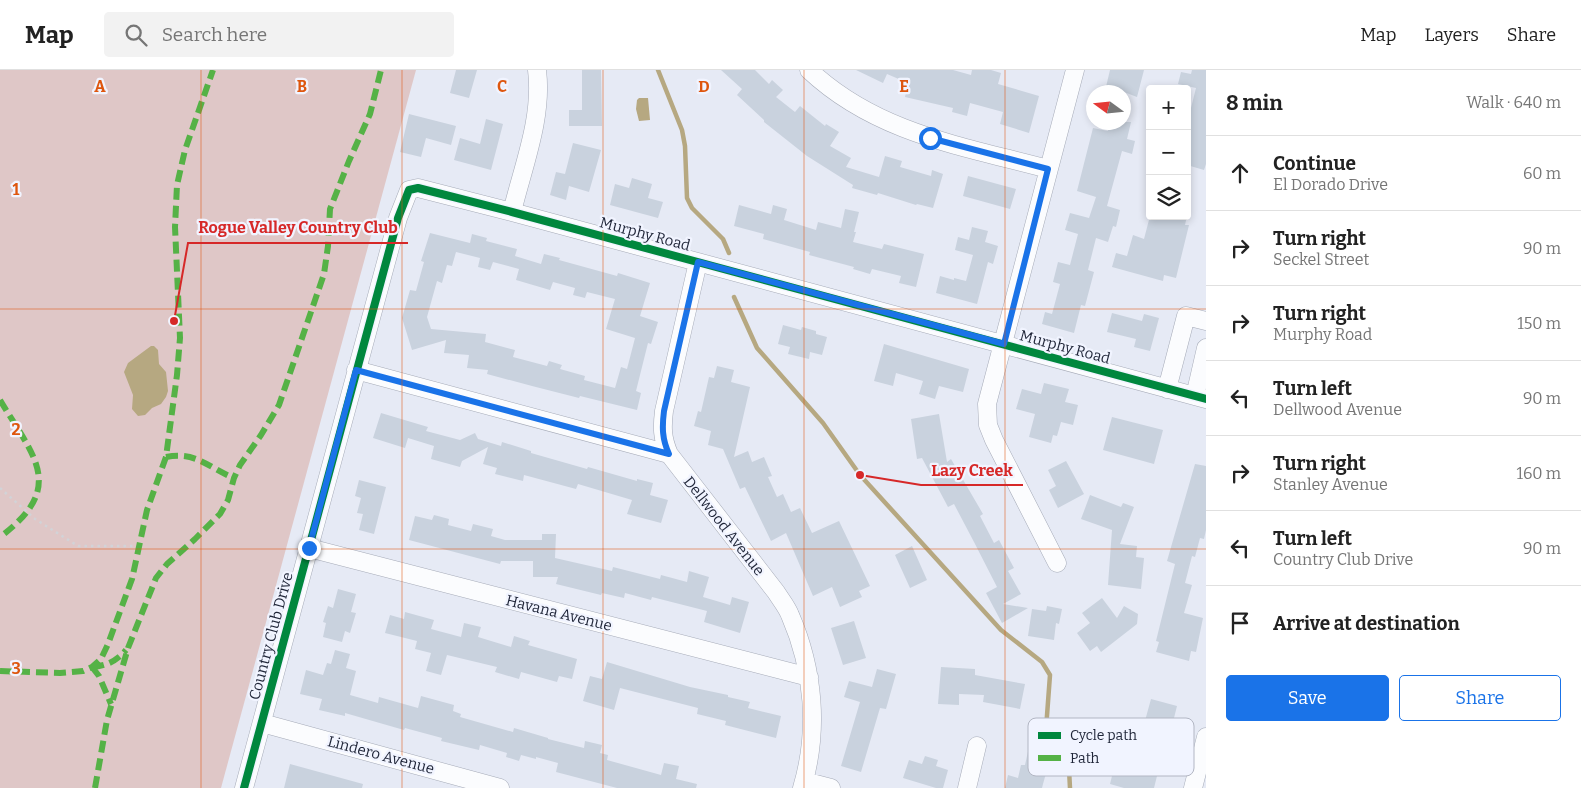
<!DOCTYPE html>
<meta charset="utf-8">
<style>
:root{--surface:#fff;--page:#f2f2f2;--text:#222;--muted:#767676;--line:#e0e0e0;--accent:#1a73e8}
body{margin:0;font-family:Bitter,serif;background:var(--page);color:var(--text)}
.controls{position:absolute;right:15px;top:15px;display:grid;overflow:hidden;border-radius:5px;box-shadow:0 2px 8px #0003}
.controls button{width:45px;height:45px;display:grid;place-items:center;padding:0;border:0;border-bottom:1px solid var(--line);background:var(--surface);color:var(--text);font:25px sans-serif}
.compass{position:absolute;left:1086px;top:15px;width:45px;height:45px;border-radius:50%;background:var(--surface);box-shadow:0 2px 8px #0003;rotate:285deg}
.stop{position:absolute;width:15px;height:15px;margin:-11px;border:4px solid #1a73e8;border-radius:50%;background:#fff}
.stop.end{background:#1a73e8;border-color:#fff;box-shadow:0 1px 5px #0008}
.list{margin:0;padding:0;list-style:none}
h2{display:flex;justify-content:space-between;align-items:center;height:65px;margin:0;padding:0 20px;font-size:21px}
h2 small{font-size:16px;font-weight:400;color:var(--muted)}
.list li{display:grid;grid-template-columns:32px 1fr auto;gap:15px;align-items:center;box-sizing:border-box;height:75px;padding:0 20px;border-top:1px solid var(--line)}
.list b{display:block;font-size:19px;white-space:nowrap}
.list p{margin:0;font-size:16px;white-space:nowrap;color:var(--muted)}
.list em{font-size:16px;font-style:normal;color:var(--muted)}
.actions{display:flex;gap:10px;padding:15px 20px}
.actions a{flex:1;padding:11px 0;border:1px solid var(--accent);border-radius:5px;text-align:center;font-size:18px;color:var(--accent)}
.actions .main{background:var(--accent);color:#fff}
.icon{flex:none;width:28px;height:28px;fill:none;stroke:currentColor;stroke-width:2;stroke-linecap:round;stroke-linejoin:round}
.map{position:relative;flex:none;width:1206px;height:718px;overflow:hidden}
header{display:flex;align-items:center;gap:30px;box-sizing:border-box;height:70px;padding:0 25px;background:var(--surface);border-bottom:1px solid var(--line)}
header strong{font-size:24px}
nav{display:flex;gap:28px;margin-inline-start:auto;font-size:18px}
.search{width:350px;height:45px;background:var(--page);display:flex;align-items:center;gap:12px;box-sizing:border-box;padding:0 18px;border-radius:5px;color:var(--muted);font-size:19px}
main{display:flex}
aside{flex:1;background:var(--surface)}
.map>svg:first-child{display:block}
.green{fill:#dfc7c7}
.water{fill:#b6a881}
.lines{fill:none;stroke-linecap:round;stroke-linejoin:round}
.stream{stroke:#b6a881;stroke-width:4.5}
.building{fill:#c9d2de;fill-rule:evenodd}
.minor-casing{stroke:#a6abb8;stroke-width:19}
.path{stroke:#d2d3d7;stroke-width:2.5;stroke-dasharray:2.5 4;stroke-linecap:butt}
.minor{stroke:#fbfcfe;stroke-width:18}
.quiet{stroke:#55b246;stroke-width:6;stroke-dasharray:12 6;stroke-linecap:butt}
.cycleway-casing{stroke:#f1f4ff;stroke-width:11}
.cycleway{stroke:#00873e;stroke-width:8}
.route{stroke:#1a73e8;stroke-width:6}
.grid{fill:none;stroke:#de560e;stroke-width:1;stroke-opacity:0.55}
.labels{text-anchor:middle;stroke-width:4.5;stroke-linejoin:round;paint-order:stroke}
.street-label{font-size:15px;fill:#1f2538;stroke:#f1f4ff}
.key{fill:#f1f4ff;stroke:#b2b6c3;stroke-width:1}
.key-label{font-size:14px;fill:#1f2538}
.grid-label{font-size:16px;text-anchor:middle;font-weight:bold;fill:#de560e;stroke:#f1f4ff;stroke-width:4.5;stroke-linejoin:round;paint-order:stroke}
.leader{fill:none;stroke:#d62828;stroke-width:2}
.callout-dot{fill:#d62828;stroke:#f1f4ff;stroke-width:2}
.callout-label{font-size:16px;text-anchor:middle;font-weight:bold;fill:#d62828;stroke:#f1f4ff;stroke-width:4.5;stroke-linejoin:round;paint-order:stroke}
</style>
<header>
<strong>Map</strong>
<div class="search"><svg class="icon" aria-label="search" viewBox="0 0 24 24"><circle cx="10" cy="10" r="6"/><path d="M15 15l6 6"/></svg>Search here</div>
<nav><a>Map</a><a>Layers</a><a>Share</a></nav>
</header>
<main>
<div class="map">
<svg width="1206" height="718" viewBox="0 0 1206 718">
<rect width="100%" height="100%" fill="#e6eaf5"/>
<path class="green" d="M0,0h416l-195,718h-221z"/>
<path class="water" d="M648,28l2,22 -11,1 -3,-12 1,-9 2,-2z
M151,276h3l4,4 1,14 7,8 2,19 -2,6 -5,7 -9,4 -7,7 -7,1 -6,-7 1,-14 -9,-23 4,-9z"/>
<g class="lines">
<path class="stream" d="M658,0l24,60 3,16 2,52 5,10 31,31 6,14
M734,227l23,51 66,75 37,52 141,155 41,32 8,13 -4,54 22,21 2,38"/>
</g>
<path class="building" d="M456,0h21l-8,28 -19,-5z
M582,0h19l1,56h-33v-16h13z
M721,0h34l14,14 3,-4 11,10 -7,7 19,15 5,-6 25,20 1,-2 13,8 -9,14 21,12 -5,9 33,10 6,-21 17,5 -2,6 31,9 1,-6 11,4 -10,34 -16,-4 -1,1 -38,-12 -1,2 -25,-7 1,-3 -46,-29 -43,-34v-2l-27,-25 5,-6z
M856,0h97l18,5 1,-5h19l10,3 -3,11 41,12 -10,37 -29,-9 3,-12 -33,-9 -3,13 -15,-4 1,-4 -48,-11 3,-14 -21,-9 -4,9z
M1110,0h34l-7,27 -13,-5 -19,-1z
M1192,0h14v94l-2,6 -17,-5v-41l9,-36 -18,-4 3,-12 10,2z
M409,44l47,12 -5,19 -25,-7 -5,19 -21,-5z
M486,49l17,5 -12,46 -37,-10 6,-22 20,6z
M1110,52h21l-4,17 8,2 -3,13 -10,-3 -15,55 13,4 -4,17 -3,-1 -5,16 -12,-4 -8,32 6,2 -9,34 -4,-1 -7,28 -32,-9 3,-12 7,2 8,-30 -7,-2 5,-20 12,3 8,-31 -13,-4 5,-17 19,5 7,-21 -19,-6 16,-63 15,3z
M573,73l28,7 -12,42 -20,-6 -3,14 -16,-5 6,-23 9,2z
M968,106l48,13 -6,20 -47,-13z
M632,108l20,6 -4,14 15,4 -5,16 -48,-13 5,-21 14,4z
M739,135l32,9 2,-9 14,4 -3,11 32,10 2,-8 23,6 4,-19 14,3 -5,20h2l-3,10 29,7 2,-5 40,10 -8,33 -17,-4 2,-7 -29,-7 -2,5 -17,-5 1,-2 -45,-12 1,-3 -47,-13 1,-5 -30,-8z
M1150,146h37l-2,9h4l-13,53 -12,-3 -1,6 -51,-14 4,-14 11,3 6,-21 11,4z
M972,157l16,4 -3,11 13,4 -5,18 -5,-2 -11,42 -41,-11 4,-17 14,4v-2l12,3 7,-26 -18,-5 3,-13 11,3z
M430,163l40,10 2,-9 15,4 -1,3 31,8 -2,7 26,8 3,-10 16,4 -1,2 58,16 1,-3 32,10 -10,33 18,6 -7,22 -3,-1 -12,48 5,2 -4,17 -57,-14 -1,2 -47,-12 -45,-12 1,-4 -21,-2 2,-13 -25,-2 2,-13 -34,10 -10,-32 8,-28 6,1 8,-29 -3,-1zM456,182l24,6 -2,9 12,3 3,-8 26,7 -3,11 34,10 3,-8 22,6 -2,7 12,3 2,-6 28,7 -9,30 29,9 -8,31 -6,-2 -6,21 -31,-8 1,-4 -25,-7 2,-4 -13,-4 -2,5 -34,-9 2,-7 -30,-8 1,-8 -55,-5 -4,-12 10,-36 5,2 5,-18 5,1z
M1112,243l30,8 2,-7 15,4 -9,33 -16,-4 2,-8 -29,-7z
M783,255l18,5 1,-3 14,4v3l11,3 -5,18 -12,-3 -1,7 -21,-5 2,-7 -12,-3z
M884,274l85,25 -6,23 -24,-6 -4,13 -16,-5 4,-13 -27,-8 -3,13 -19,-5z
M717,296l17,4 -3,12 19,5 -16,70 14,-6 4,11 12,-5 8,19 -4,1 9,20 6,-3 8,18 9,-4 12,25 27,-12 31,65 -11,5 3,6 -22,10 -8,-20 -19,9 -27,-63 -15,8 -26,-54 -5,2 -17,-40 -15,-4 3,-14 -17,-5 4,-15 3,1 8,-35 5,1z
M1044,313l25,6 -4,13 13,3 -5,20 -12,-3 -4,14 -4,-1 -2,8 -22,-6 6,-23 -19,-5 6,-20 19,5z
M381,343l47,14 -2,4 34,9 15,-7 3,6 23,7 1,-4 29,9v2l56,16 1,-2 49,14v-2l16,4 -3,12 18,5 -7,23 -34,-9 5,-14 -54,-16 -2,5 -52,-14 -1,6 -28,-7 2,-6 -14,-4 5,-17 -26,14 -2,6 -29,-8 3,-13 -26,-8 -3,10 -32,-10z
M939,344l8,48 4,-3 32,55 -3,2 14,27 5,-3 15,28 -6,3 13,23 -18,10 25,4 -26,15 -16,-30 11,-6 -23,-45 -20,-38 -6,3 -26,-49 -5,1 -6,-40z
M1112,347l51,13 -9,34 -51,-14z
M1066,391l18,33 -26,14 -9,-18 7,-4 -8,-16z
M1195,394l11,2v64l-2,9 -4,-1 -5,19 -3,-1 -7,27 7,2 -8,28 19,5 -7,34 -5,-1 -2,10 -33,-9 3,-10 -3,-1 19,-77 -8,-3z
M359,410l27,7 -12,47 -15,-4 4,-16 -6,-1 4,-15 -6,-2z
M1090,425l31,12 2,-4 11,4 -14,37 17,2 -1,11 8,1 -3,31 -33,-4 4,-55 -31,-11z
M434,445l15,4 -1,6 23,6 2,-7 20,5 -2,7 14,4h37v-6h14l-1,24 57,13 1,-4 47,12 1,-4 26,7 2,-11 20,6 -6,20 27,8 2,-8 17,5 -9,31 -36,-11 3,-11 -55,-14 -1,3 -26,-7 -1,5 -22,-5 -1,2 -45,-11 2,-7h-25v-16h-32l-1,3 -91,-24 6,-24 17,4z
M912,476l15,34 -17,8 -15,-33z
M338,519l18,5 -5,18 5,1 -6,20 -5,-2 -3,11 -19,-5 3,-14 -3,-1 5,-16 5,2z
M1102,528l15,20 7,-12 14,8 -1,10 -36,28 -4,-6 -7,5 -13,-18 13,-10 -8,-10z
M1047,536l15,3 -3,15 -3,-1 -2,17 -26,-4 4,-27 14,2z
M405,542l29,8 -3,9 30,8 3,-14 17,4 -3,10 33,10 3,-11 16,5 -2,4 49,14 -5,20 -13,-3 -2,6 -36,-10 -2,7 -24,-7 2,-5 -50,-12 -6,20 -15,-4 5,-18 -16,-4 2,-8 -32,-8 5,-18 14,4z
M854,551l12,37 -23,7 -12,-37z
M335,580l15,4 -4,14 10,3 -6,24 28,8 1,-6 39,11 3,-12 33,9 -1,6 8,3 -1,3 53,15 1,-4 34,10v1l36,9 1,-7 17,4 -2,8 8,2 -1,5 54,15 3,-12 15,3 -3,13 21,5 -1,4h-79l-61,-16 2,-9 -22,-6v2l-15,-4 -2,6 -13,-4 1,-4 -27,-8 -1,5 -38,-9 1,-3 -37,-10 -1,2 -59,-17v3l-26,-6 3,-11 -22,-5 6,-24 17,5 4,-12 4,1z
M607,592l83,25 38,8v2l22,5 -2,6 33,8 -5,22 -51,-13 1,-4 -29,-7 1,-6 -78,-20 -6,22 -31,-9 7,-25 12,3z
M941,597l34,2v6l50,9 -5,25 -37,-7 1,-7 -25,-1v11l-21,-1z
M877,599l19,5 -10,35 -6,-1 -19,64 -20,-6 19,-64 -16,-5 5,-16 23,6z
M1151,629l26,7 -5,20 -8,-2 -2,9 -19,-5z
M1029,677l23,5 -9,32 -7,-2 7,2 -1,4h-37l3,-13 10,3 3,-13h4z
M925,686l13,4 -2,6 12,4 -5,18h-7l-33,-10 6,-18 13,4z
M1133,686l27,8 -6,24h-30l-14,-4 5,-20 15,4z
M290,694l73,20 -1,4h-78z"/>
<g class="lines">
<g class="minor-casing">
<path id="minor" d="M809,0c67,63 153,76 239,99
M512,142c11,-46 31,-94 25,-142
M698,192l-34,149c-2,16 -2,27 5,43l107,138c5,8 11,15 14,23 24,55 29,116 12,173
M356,300l313,84
M1167,319l19,-73 20,5
M1195,326l11,-48
M309,478l500,129
M1057,493l-63,-123 -6,-15 -1,-21 88,-334
M262,653l238,65
M804,711l27,7
M244,718l154,-570 11,-28 9,-2 94,24 694,187
M967,718l10,-42
M1193,718l13,-51"/>
</g>
<path class="path" d="M0,418l35,31 43,27h60"/>
<use href="#minor" class="minor"/>
<path class="quiet" d="M0,330c34,57 67,87 0,137
M166,387c30,-6 43,11 68,21
M92,597l7,9 12,28
M92,597c14,-1 25,-6 34,-17
M0,601l60,2 23,-2 9,-4 9,-8 7,-15 24,-65 15,-69 19,-53 11,-82 3,-37 -5,-111 2,-42 8,-35 28,-80
M95,718l12,-68 21,-72 28,-70 11,-14 28,-25 25,-25 8,-14 6,-22 6,-13 21,-30 18,-30 45,-131 4,-28 2,-37 19,-48 21,-47 11,-44"/>
<g class="cycleway-casing">
<path id="cycleway" d="M244,718l154,-570 11,-28 9,-2 94,24 694,187"/>
</g>
<use href="#cycleway" class="cycleway"/>
</g>
<g class="lines">
<path class="route" d="M309,478l47,-178 313,84c-7,-15 -7,-27 -5,-43l34,-149 306,82 44,-175 -118,-31"/>
</g>
<path class="grid" d="M201,0v718M402,0v718M603,0v718M804,0v718M1005,0v718M0,239h1206M0,479h1206"/>
<g class="labels">
<g class="street-label">
<text transform="translate(645 164) rotate(15)" y="5">Murphy Road</text>
<text transform="translate(1065 277) rotate(15)" y="5">Murphy Road</text>
<text transform="translate(724 456) rotate(52)" y="5">Dellwood Avenue</text>
<text transform="translate(559 543) rotate(14)" y="5">Havana Avenue</text>
<text transform="translate(271 566) rotate(-75)" y="5">Country Club Drive</text>
<text transform="translate(381 685) rotate(15)" y="5">Lindero Avenue</text>
</g>
</g>
<rect x="1028" y="648" width="166" height="58" rx="8" class="key"/>
<rect x="1038" y="662" width="23" height="7" fill="#00873e"/>
<rect x="1038" y="685" width="23" height="6" fill="#55b246"/>
<g class="key-label">
<text x="1070" y="670">Cycle path</text>
<text x="1070" y="693">Path</text>
</g>
<g class="grid-label">
<text x="100" y="22">A</text>
<text x="302" y="22">B</text>
<text x="502" y="22">C</text>
<text x="704" y="22">D</text>
<text x="904" y="22">E</text>
<text x="16" y="125">1</text>
<text x="16" y="365">2</text>
<text x="16" y="604">3</text>
</g>
<path class="leader" d="M174 251L188 173H408M860 405L921 415H1023"/>
<g class="callout-dot">
<circle cx="174" cy="251" r="5"/>
<circle cx="860" cy="405" r="5"/>
</g>
<g class="callout-label">
<text x="298" y="163">Rogue Valley Country Club</text>
<text x="972" y="406">Lazy Creek</text>
</g>
</svg>
<div class="controls">
<button>+</button>
<button>−</button>
<button><svg class="icon" aria-label="layers" viewBox="0 0 24 24"><path d="M12 4l9 5-9 5-9-5zM3 14l9 5 9-5"/></svg></button>
</div>
<svg class="compass" viewBox="-18 -18 36 36"><path d="M0-13l5 13h-10z" fill="#e53935"/><path d="M0 13l5-13h-10z" fill="#767676"/></svg>
<div class="stop" style="left:930px;top:68px"></div>
<div class="stop end" style="left:309px;top:478px"></div>
</div>
<aside>
<h2>8 min<small>Walk · 640 m</small></h2>
<ul class="list">
<li><svg class="icon" aria-label="ahead" viewBox="0 0 24 24"><path d="M12 20V5M6 11l6-6 6 6"/></svg><div><b>Continue</b><p>El Dorado Drive</p></div><em>60 m</em></li>
<li><svg class="icon" aria-label="right" viewBox="0 0 24 24"><path d="M7 20v-9h11M14 6l5 5-5 5"/></svg><div><b>Turn right</b><p>Seckel Street</p></div><em>90 m</em></li>
<li><svg class="icon" aria-label="right" viewBox="0 0 24 24"><path d="M7 20v-9h11M14 6l5 5-5 5"/></svg><div><b>Turn right</b><p>Murphy Road</p></div><em>150 m</em></li>
<li><svg class="icon" aria-label="left" viewBox="0 0 24 24"><path d="M17 20v-9H6M10 6l-5 5 5 5"/></svg><div><b>Turn left</b><p>Dellwood Avenue</p></div><em>90 m</em></li>
<li><svg class="icon" aria-label="right" viewBox="0 0 24 24"><path d="M7 20v-9h11M14 6l5 5-5 5"/></svg><div><b>Turn right</b><p>Stanley Avenue</p></div><em>160 m</em></li>
<li><svg class="icon" aria-label="left" viewBox="0 0 24 24"><path d="M17 20v-9H6M10 6l-5 5 5 5"/></svg><div><b>Turn left</b><p>Country Club Drive</p></div><em>90 m</em></li>
<li><svg class="icon" aria-label="arrive" viewBox="0 0 24 24"><path d="M6 21V4h12l-3 4 3 4H6"/></svg><div><b>Arrive at destination</b></div></li>
</ul>
<div class="actions"><a class="main">Save</a><a>Share</a></div>
</aside>
</main>
